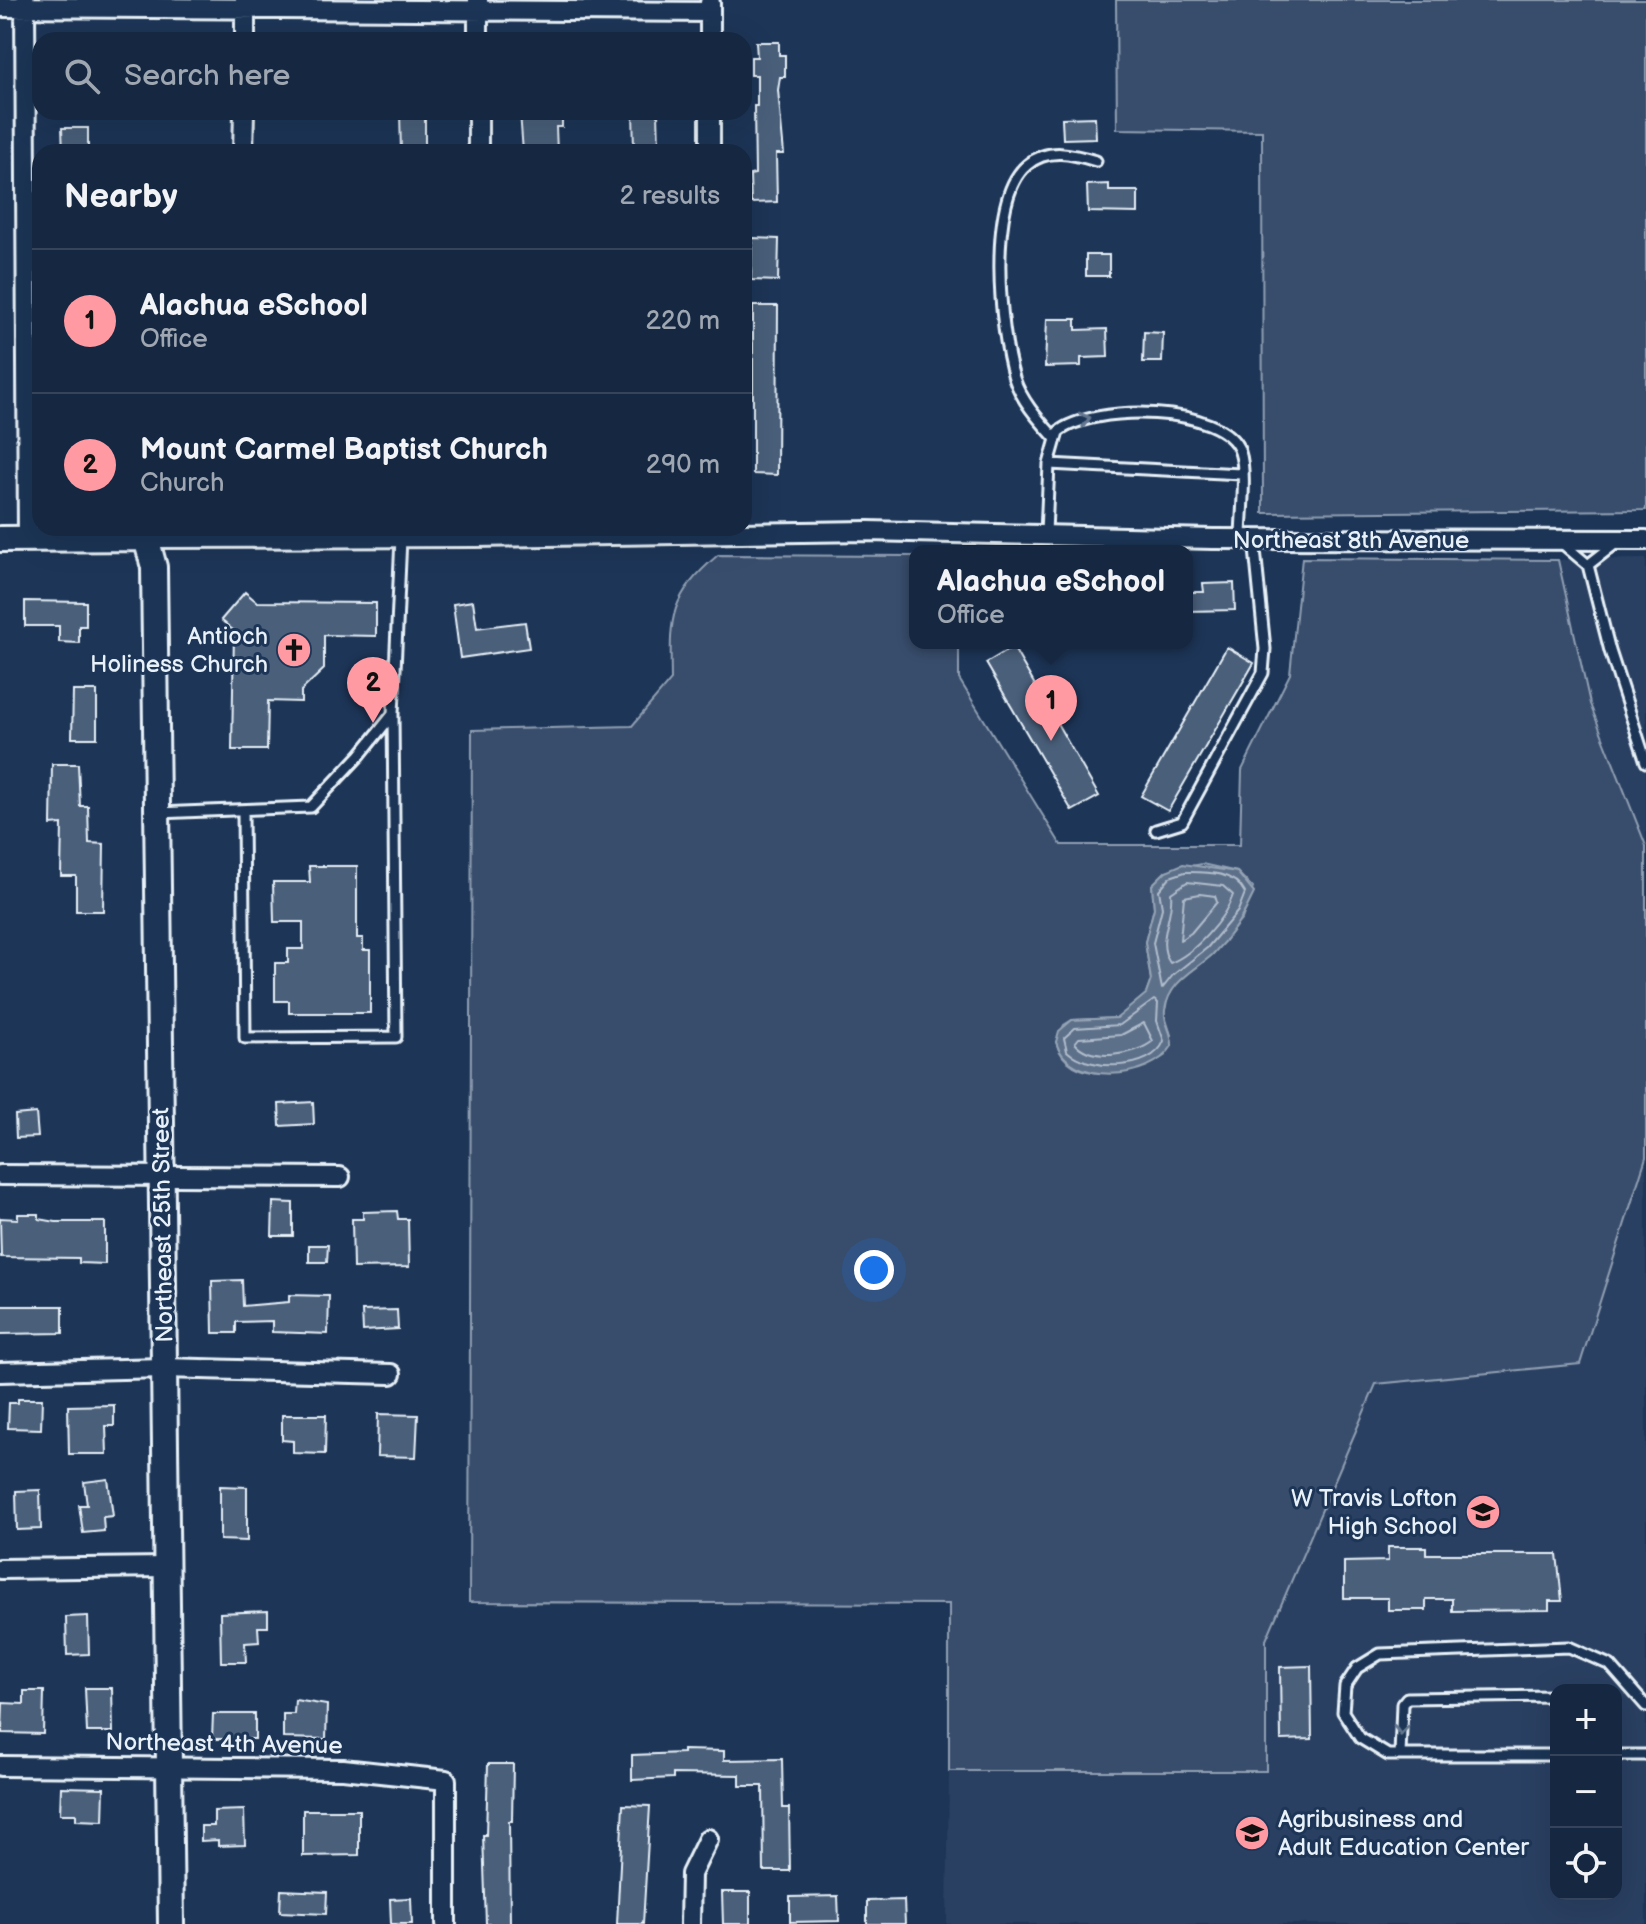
<!DOCTYPE html>
<meta charset="utf-8">
<style>
:root{--surface:#162841;--page:#23344c;--text:#f1f3f6;--muted:#9ea6b1;--line:#35445a;--accent:#ff9aa2}
body{margin:0;font-family:"Balsamiq Sans",sans-serif;background:var(--page);color:var(--text)}
.controls{position:absolute;right:24px;bottom:24px;display:grid;overflow:hidden;border-radius:16px;box-shadow:0 8px 32px #0002}
.controls button{width:72px;height:72px;display:grid;place-items:center;padding:0;border:0;border-bottom:2px solid var(--line);background:var(--surface);color:var(--text);font:40px sans-serif}
.you{position:absolute;left:874px;top:1270px;width:28px;height:28px;margin:-20px;border:6px solid #fff;border-radius:50%;background:#1a73e8;box-shadow:0 0 0 12px #1a73e833}
.badge{display:grid;place-items:center;width:52px;height:52px;border-radius:50%;background:var(--accent);color:#111;font-size:26px;font-weight:700}
.pin{position:absolute;translate:-50% -66px;filter:drop-shadow(0 2px 4px #0008)}
.pin::after{content:'';position:absolute;top:42px;width:28px;height:24px;background:inherit;clip-path:polygon(0 0,100% 0,50% 100%)}
.popup{position:absolute;left:909px;top:545px;width:284px;height:104px;box-sizing:border-box;display:grid;place-content:center;border-radius:16px;background:var(--surface);filter:drop-shadow(0 2px 6px #0005);font-size:26px;white-space:nowrap;color:var(--muted)}
.popup b{font-size:30px;color:var(--text)}
.popup::after{content:'';position:absolute;left:50%;top:100%;margin-left:-16px;border:16px solid transparent;border-top-color:var(--surface)}
.list{margin:0;padding:0;list-style:none}
h2{display:flex;justify-content:space-between;align-items:center;height:104px;margin:0;padding:0 32px;font-size:34px}
h2 small{font-size:26px;font-weight:400;color:var(--muted)}
.list li{display:grid;grid-template-columns:52px 1fr auto;gap:24px;align-items:center;box-sizing:border-box;height:144px;padding:0 32px;border-top:2px solid var(--line)}
.list b{display:block;font-size:30px;white-space:nowrap}
.list p{margin:0;font-size:26px;white-space:nowrap;color:var(--muted)}
.list em{font-size:26px;font-style:normal;color:var(--muted)}
.icon{flex:none;width:44px;height:44px;fill:none;stroke:currentColor;stroke-width:2;stroke-linecap:round;stroke-linejoin:round}
.map{position:relative;flex:none;width:1646px;height:1924px;overflow:hidden}
.search{position:absolute;background:var(--surface);box-shadow:0 8px 32px #0002;left:32px;top:32px;width:720px;height:88px;display:flex;align-items:center;gap:20px;box-sizing:border-box;padding:0 28px;border-radius:24px;color:var(--muted);font-size:30px}
.panel{position:absolute;background:var(--surface);box-shadow:0 8px 32px #0002;left:32px;top:144px;width:720px;height:392px;border-radius:24px}
.map>svg:first-child{display:block}
.built{fill:#2a4162;fill-rule:evenodd}
.green{fill:#374d6c;stroke:#909fb2;stroke-width:2;fill-rule:evenodd}
.water{fill:#5d7089;stroke:#95a4b5;stroke-width:2}
.lines{fill:none;stroke-linecap:round;stroke-linejoin:round}
.shore{stroke:#b0bdcc;stroke-width:2}
.building{fill:#495e7a;stroke:#e8f1f8;stroke-width:2}
.lane-casing{stroke:#e8f1f8;stroke-width:15}
.street-casing{stroke:#e8f1f8;stroke-width:24}
.secondary-casing{stroke:#e8f1f8;stroke-width:30}
.lane{stroke:#1d3557;stroke-width:9}
.street{stroke:#1d3557;stroke-width:18}
.secondary{stroke:#1d3557;stroke-width:24}
.oneway{stroke:#64778f}
.labels{text-anchor:middle;dominant-baseline:central;stroke-width:6;stroke-linejoin:round;paint-order:stroke}
.street-label{font-size:24px;fill:#e8f1f8;stroke:#1d3557}
.poi-label{font-size:24px;fill:#e8f1f8;stroke:#1d3557;text-anchor:end}
</style>
<div class="map">
<svg width="1646" height="1924" viewBox="0 0 1646 1924">
<rect width="100%" height="100%" fill="#1d3557"/>
<filter id="ink" filterUnits="userSpaceOnUse"><feTurbulence type="fractalNoise" baseFrequency=".0125" numOctaves="2"/><feDisplacementMap in="SourceGraphic" scale="16" xChannelSelector="R" yChannelSelector="G"/><feConvolveMatrix kernelMatrix="1 2 1 2 8 2 1 2 1" color-interpolation-filters="sRGB"/></filter>
<g filter="url(#ink)">
<!-- built -->
<path class="built" d="M1646 559V846L1590 704 1558 560Z
M1646 1157V1924H947L949 1771H1266V1640L1376 1384 1580 1364ZM1556 1690H1616V1894H1556Z"/>
<!-- green -->
<path class="green" d="M1116 0H1646V510L1263 513 1262 131 1117 129Z
M718 555 915 556V643H959V679L1061 845H1240L1242 770 1290 674 1302 558 1558 560 1590 704 1646 846V1157L1580 1364 1376 1384 1266 1640V1771H949V1604L469 1602 472 730 632 726 671 680C670 618 668 598 718 555ZM1202 864 1237 872 1253 888 1242 919 1213 954 1178 981 1168 997 1164 1013 1171 1035 1166 1055C1137 1074 1068 1088 1056 1042L1064 1025 1072 1020 1118 1018 1146 994 1151 980 1145 942 1154 908 1152 885 1166 871Z"/>
<!-- water -->
<path class="water" d="M1183 864 1237 872 1254 893C1244 916 1230 937 1212 955 1193 972 1169 982 1165 1010 1163 1023 1173 1033 1172 1046 1151 1081 1068 1086 1056 1042L1059 1031 1072 1020 1117 1018 1146 994 1151 980 1145 942 1154 908 1152 885 1166 871Z"/>
<g class="lines">
<!-- shore -->
<path class="shore" d="M1185 872C1207 872 1234 871 1245 893L1238 911 1207 948 1173 975 1162 989 1153 943 1162 908 1159 890 1170 877Z
M1187 882 1223 886 1233 895C1225 919 1194 954 1170 963 1155 941 1174 917 1171 893Z
M1200 894 1215 896 1217 902 1191 933 1180 940 1184 897Z
M1154 1000 1158 1003 1157 1021 1164 1041C1152 1072 1088 1071 1067 1051L1064 1038 1075 1028 1120 1025Z
M1144 1023 1153 1041C1135 1056 1091 1062 1075 1043L1079 1038 1121 1035Z"/>
</g>
<!-- building -->
<path class="building" d="M756 42H779V55H785V77H780L778 90 784 154H776L777 202 751 203 750 175 755 174 754 106H757V75H751V57H757Z
M400 112H425V152H401Z
M520 112H562V127H556L557 152H523Z
M633 112H658L659 148H634Z
M1095 117 1096 138 1063 139 1062 118Z
M62 128H88V152H63Z
M1109 184V191H1138V213L1088 212 1087 185Z
M752 238 779 239 778 281 751 280Z
M1086 255H1109V276H1086Z
M753 306H778L777 475 753 474Z
M1047 319H1076V330L1107 329 1108 357 1081 358V366L1045 367Z
M1144 332 1163 333 1162 362H1143Z
M1234 583 1235 610 1187 611V592H1204L1203 584Z
M245 592 257 602 376 603V636L324 635V669L301 691V702L268 701 267 750H232L234 631 221 620Z
M25 601 86 602V626H79V643L59 642V626H25Z
M473 601 477 628 525 622 529 648 460 658 453 604Z
M1013 647 1099 796 1072 811 986 663Z
M1227 647 1254 663 1168 811 1141 796Z
M73 691H97V738H72Z
M52 764H78L80 806H88L89 843 104 844 103 911H76V876H61L62 824 51 825Z
M309 866H357V938H363V950H370V1013H289V1001H275V963H288V949H303V922H274L273 882H310Z
M313 1102 314 1124 280 1126 279 1104Z
M36 1113 38 1137 16 1138 15 1115Z
M273 1202 293 1203V1236H272Z
M397 1211 398 1219H408L409 1267 353 1268 352 1219H363V1212Z
M18 1214H39V1219L56 1222H105V1264L79 1263V1258L1 1257 0 1218 18 1219Z
M309 1245H328L327 1262H309Z
M242 1280 243 1306 289 1302V1295L329 1296 328 1334 272 1332V1321L236 1322V1333H213L212 1281Z
M0 1306H63V1333L0 1334Z
M397 1310 398 1329 363 1331 362 1311Z
M18 1399H42L41 1429 8 1428 9 1403H18Z
M114 1405V1426H106L107 1454H69L68 1406Z
M378 1414 418 1415 416 1457 377 1456Z
M282 1415H326L325 1454 293 1453V1441L282 1440Z
M108 1479 113 1516 103 1517 104 1531 83 1533 79 1505H87L84 1482Z
M220 1486 247 1487V1541L220 1540Z
M40 1490 41 1529 17 1530 16 1491Z
M1388 1547H1426V1554H1557L1562 1601H1549V1610L1452 1611V1599H1426V1610H1388V1598H1344V1562L1388 1561Z
M268 1611V1627H258L259 1642 245 1643 246 1662H221L220 1613Z
M88 1616 89 1654 67 1655 66 1617Z
M1311 1666 1312 1739 1281 1740 1280 1667Z
M85 1688H112L113 1732H87Z
M24 1691H44L43 1734 2 1733 3 1703 24 1704Z
M295 1700 327 1705 326 1739 283 1738V1714H294Z
M213 1714H255V1739H212Z
M683 1750 724 1751V1760L782 1759 783 1808H789L790 1871H764L763 1786H740V1775L673 1774V1778L632 1780V1755L683 1753Z
M488 1764H513L512 1821H509L510 1924H486L483 1835H486Z
M61 1787 104 1788 103 1821 76 1820V1814H60Z
M623 1805 650 1806 643 1924H617Z
M244 1810 245 1845 218 1846V1840L201 1841V1826H214V1811Z
M303 1810H359V1855L303 1856Z
M281 1890 327 1892 326 1914 280 1912Z
M722 1892H750V1924H723Z
M838 1896 839 1921 790 1922V1897Z
M411 1898 412 1924H391L390 1899Z
M904 1900 905 1924H867V1901Z"/>
<g class="lines">
<!-- lane casing -->
<g class="lane-casing">
<path id="lane" d="M1055 438C1039 420 1022 402 1014 378 1000 332 986 199 1027 165 1048 147 1073 154 1096 161
M1049 464 1241 474
M1046 533 1049 464 1058 432C1090 405 1224 403 1240 452 1247 473 1241 516 1241 539
M1562 543 1588 565 1615 544
M1588 565 1610 651 1646 762
M243 811 245 1038 396 1037 393 714
M157 813 311 807 360 755 393 714 401 538
M1156 830 1182 822 1263 673 1265 649 1254 539
M1400 1755 1402 1704 1407 1698 1556 1696
M1556 1755H1388L1360 1738 1343 1712 1345 1686 1357 1668 1380 1654 1569 1647 1610 1665 1646 1706
M1616 1755H1646"/>
</g>
<!-- street casing -->
<g class="street-casing">
<path id="street" d="M25 0 28 539
M710 3V40
M0 7 710 12
M245 40V0
M478 40V0
M710 112V152
M243 152 244 112
M478 152V112
M146 528V538L476 537 868 531 1213 539 1646 540
M0 1175 340 1177
M0 1372 164 1368 391 1374
M0 1569 167 1567
M0 1766 343 1769 446 1780V1924
M690 1924 691 1874 708 1839"/>
</g>
<!-- secondary casing -->
<g class="secondary-casing">
<path id="secondary" d="M0 539 146 538 154 567 171 1924"/>
</g>
<!-- lane -->
<use href="#lane" class="lane"/>
<!-- street -->
<use href="#street" class="street"/>
<!-- secondary -->
<use href="#secondary" class="secondary"/>
</g>
<!-- one-way arrows -->
<defs><path id="oneway-chevron" d="M-2-3.5L2.5 0L-2 3.5" fill="none" stroke-width="1.6" stroke-linecap="round" stroke-linejoin="round" transform="scale(2)"/></defs>
<g class="oneway">
<use href="#oneway-chevron" transform="translate(1085 419) rotate(-15)"/>
<use href="#oneway-chevron" transform="translate(1401 1730) rotate(92)"/>
</g>
</g>
<!-- icons -->
<defs>
<g id="church-disc" transform="scale(1.8)"><circle r="9.5" fill="#ff9aa2" stroke="#1d3557"/><path d="M-1.2-6h2.4v3.5h3.3v2.4h-3.3V6h-2.4V-.1h-3.3v-2.4h3.3Z" fill="#111"/></g>
<g id="school-disc" transform="scale(1.8)"><circle r="9.5" fill="#ff9aa2" stroke="#1d3557"/><path d="M0-5L7-2L0 1L-7-2ZM-4 1L0 2.5L4 1V4Q0 6-4 4Z" fill="#111"/></g>
</defs>
<g fill-rule="evenodd">
<use href="#church-disc" x="294" y="650"/>
<use href="#school-disc" x="1483" y="1512"/>
<use href="#school-disc" x="1252" y="1833"/>
</g>
<g class="labels">
<!-- street labels -->
<g class="street-label">
<text x="1351" y="540">Northeast 8th Avenue</text>
<text transform="translate(163 1225) rotate(-91)">Northeast 25th Street</text>
<text transform="translate(224 1744) rotate(1)">Northeast 4th Avenue</text>
</g>
<!-- poi labels -->
<g class="poi-label">
<text x="268" y="636">Antioch<tspan x="268" dy="28">Holiness Church</tspan></text>
<text x="1457" y="1498">W Travis Lofton<tspan x="1457" dy="28">High School</tspan></text>
<text x="1278" y="1819" text-anchor="start">Agribusiness and<tspan x="1278" dy="28">Adult Education Center</tspan></text>
</g>
</g>
</svg>
<div class="controls">
<button>+</button>
<button>−</button>
<button><svg class="icon" aria-label="locate" viewBox="0 0 24 24"><circle cx="12" cy="12" r="6"/><path d="M12 2v4M12 18v4M2 12h4M18 12h4"/></svg></button>
</div>
<div class="you"></div>
<div class="pin badge" style="left:1051px;top:741px">1</div>
<div class="popup"><b>Alachua eSchool</b>Office</div>
<div class="pin badge" style="left:373px;top:723px">2</div>
<div class="search"><svg class="icon" aria-label="search" viewBox="0 0 24 24"><circle cx="10" cy="10" r="6"/><path d="M15 15l6 6"/></svg>Search here</div>
<section class="panel">
<h2>Nearby<small>2 results</small></h2>
<ul class="list">
<li><span class="badge">1</span><div><b>Alachua eSchool</b><p>Office</p></div><em>220 m</em></li>
<li><span class="badge">2</span><div><b>Mount Carmel Baptist Church</b><p>Church</p></div><em>290 m</em></li>
</ul>
</section>
</div>
